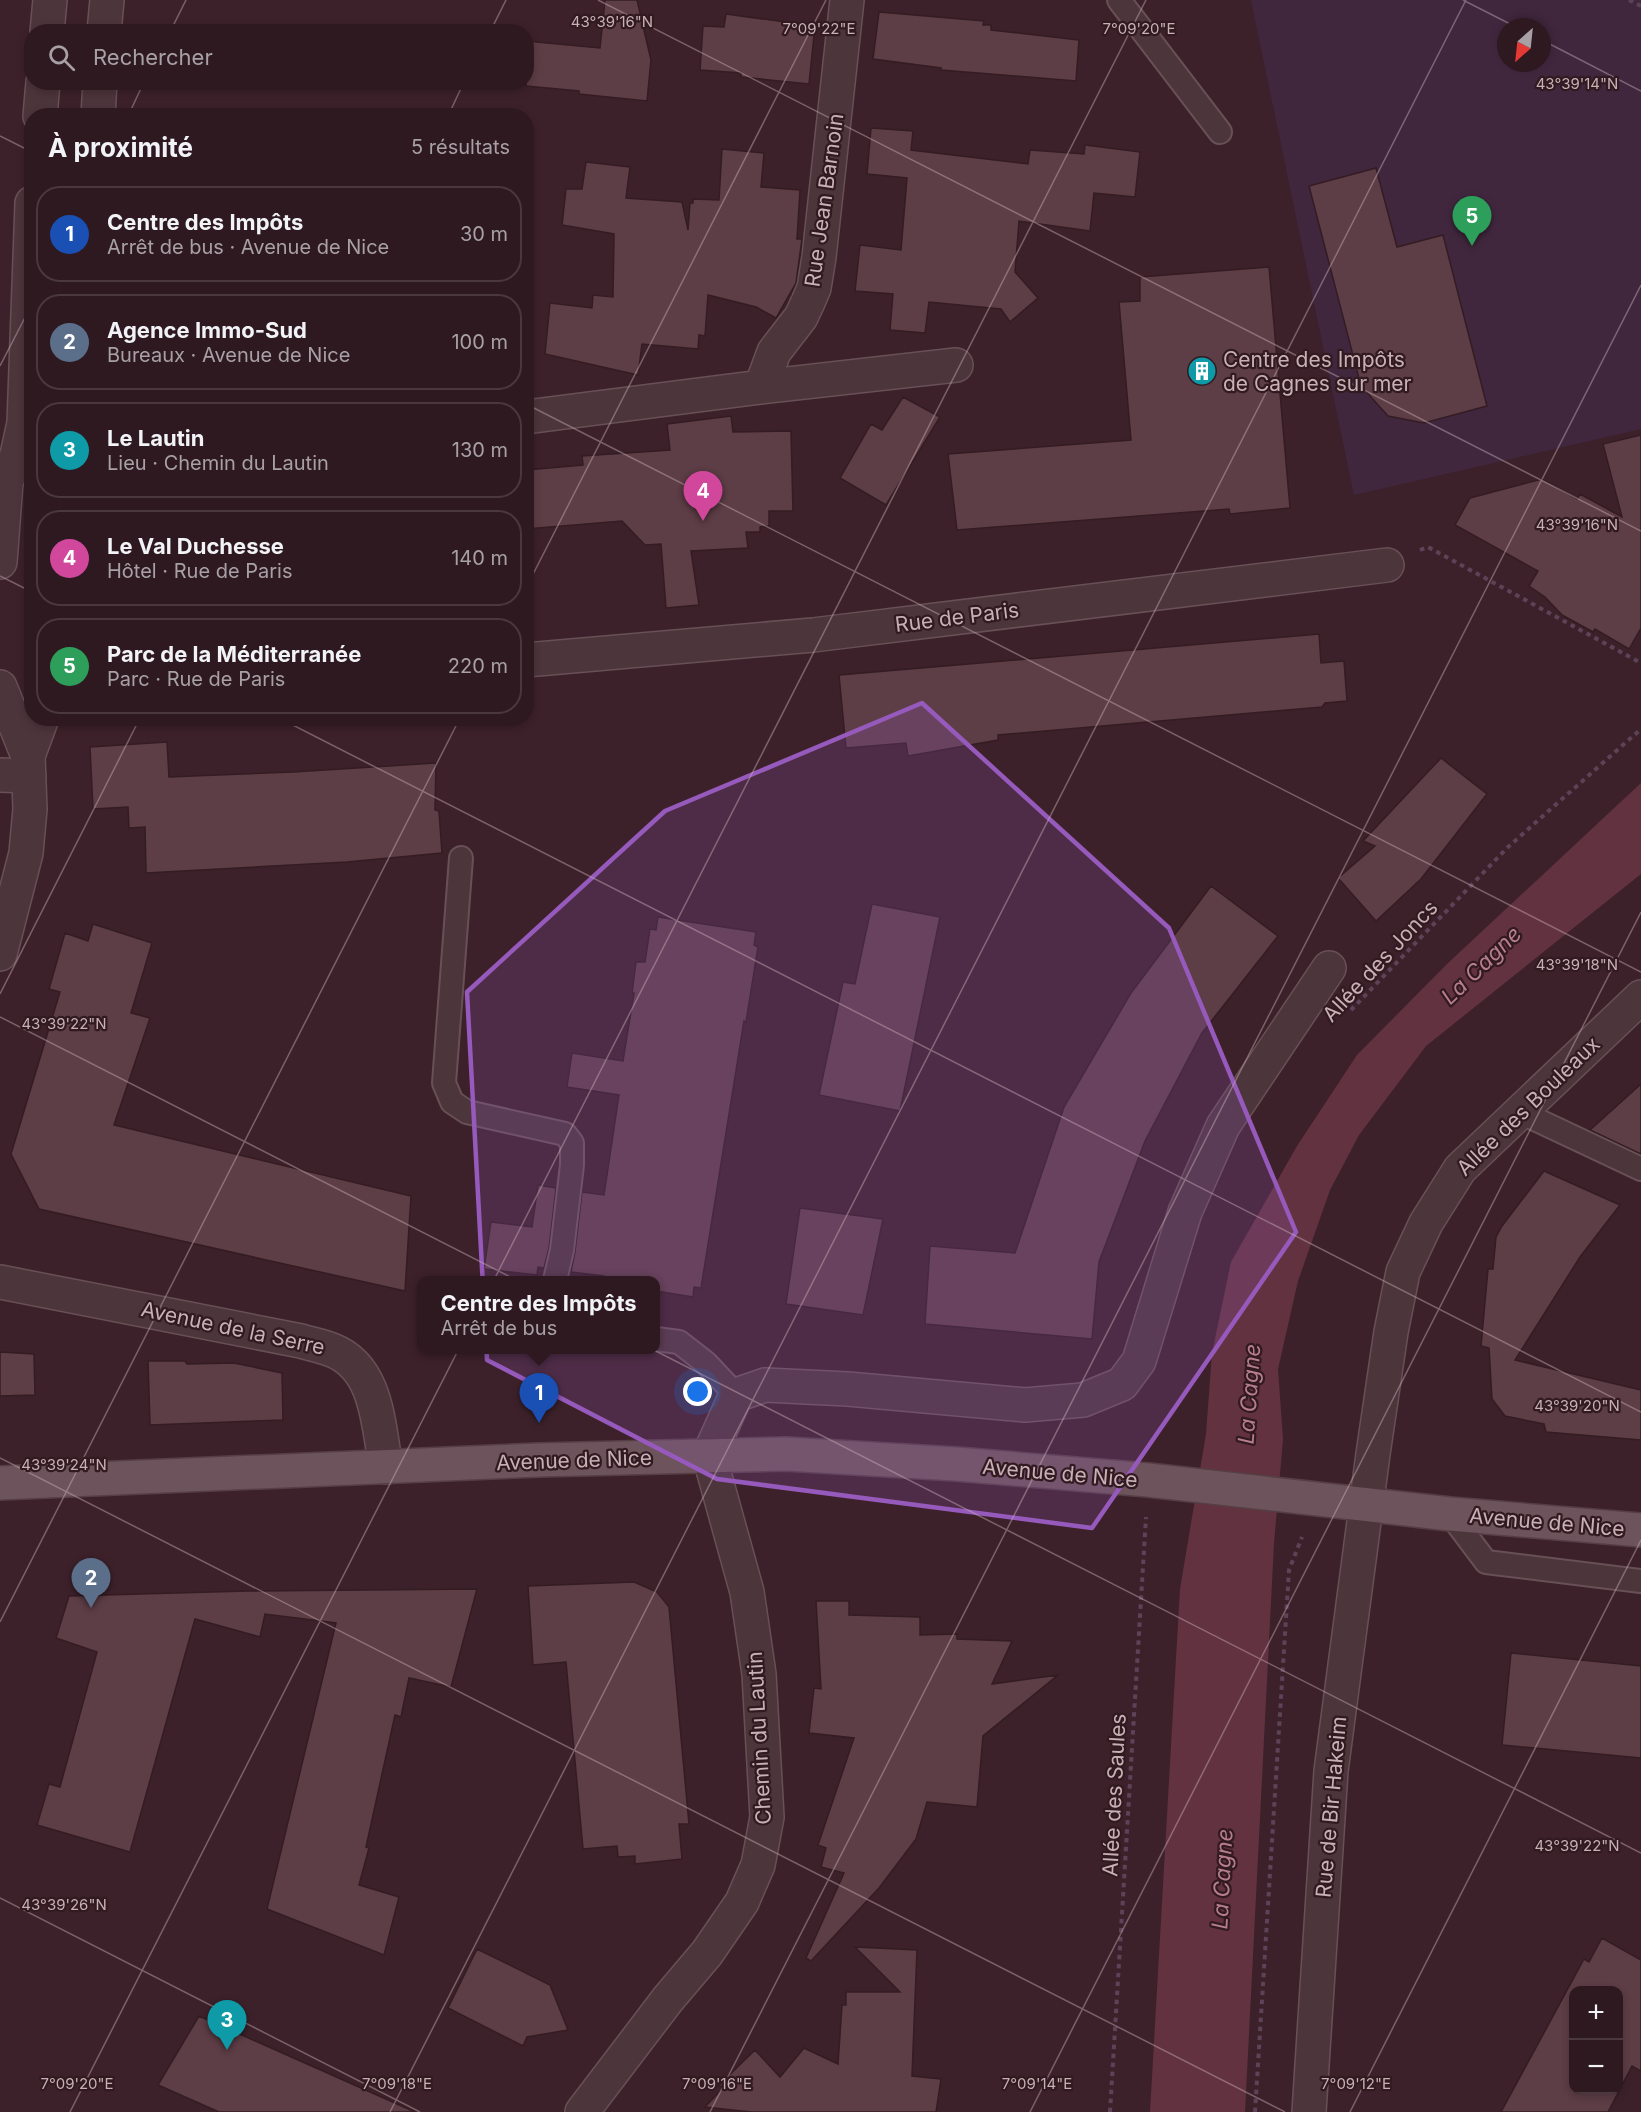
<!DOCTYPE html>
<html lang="fr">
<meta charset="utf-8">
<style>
:root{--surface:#2e1920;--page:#362229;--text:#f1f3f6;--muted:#a7a0a5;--line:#49383e;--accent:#fe80a3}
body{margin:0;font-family:Inter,sans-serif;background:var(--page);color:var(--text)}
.controls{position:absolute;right:18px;bottom:18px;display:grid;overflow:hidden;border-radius:12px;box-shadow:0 3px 9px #0003}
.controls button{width:54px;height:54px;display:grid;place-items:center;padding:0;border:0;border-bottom:2px solid var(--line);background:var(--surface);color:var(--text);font:30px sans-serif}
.compass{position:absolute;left:1497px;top:18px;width:54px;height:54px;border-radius:50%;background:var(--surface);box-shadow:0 3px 9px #0003;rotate:207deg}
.you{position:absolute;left:698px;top:1392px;width:21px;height:21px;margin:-15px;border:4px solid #fff;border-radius:50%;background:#1a73e8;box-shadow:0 0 0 9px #1a73e833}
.badge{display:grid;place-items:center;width:39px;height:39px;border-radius:50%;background:var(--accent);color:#fff;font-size:20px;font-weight:700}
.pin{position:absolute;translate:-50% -50px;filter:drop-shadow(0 2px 3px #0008)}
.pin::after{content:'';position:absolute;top:32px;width:21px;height:18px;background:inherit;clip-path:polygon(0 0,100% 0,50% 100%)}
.popup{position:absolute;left:417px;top:1276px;width:243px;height:78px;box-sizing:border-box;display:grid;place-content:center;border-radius:12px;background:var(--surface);filter:drop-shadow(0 2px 4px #0005);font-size:20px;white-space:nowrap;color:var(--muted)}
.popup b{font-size:22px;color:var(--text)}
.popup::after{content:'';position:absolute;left:50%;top:100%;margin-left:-12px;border:12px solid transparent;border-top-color:var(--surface)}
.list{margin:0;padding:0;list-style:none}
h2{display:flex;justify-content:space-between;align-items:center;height:78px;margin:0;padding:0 24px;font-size:26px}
h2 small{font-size:20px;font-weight:400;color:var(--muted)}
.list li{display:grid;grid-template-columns:39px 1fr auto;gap:18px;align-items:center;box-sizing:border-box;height:96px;margin:0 12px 12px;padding:0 12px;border:2px solid var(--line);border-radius:24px}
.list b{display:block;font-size:22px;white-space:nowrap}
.list p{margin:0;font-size:20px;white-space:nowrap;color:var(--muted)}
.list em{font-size:20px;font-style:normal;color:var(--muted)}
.icon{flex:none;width:33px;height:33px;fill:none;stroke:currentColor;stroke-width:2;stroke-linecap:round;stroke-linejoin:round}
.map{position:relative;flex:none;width:1641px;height:2112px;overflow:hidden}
.search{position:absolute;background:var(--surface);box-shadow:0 3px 9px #0003;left:24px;top:24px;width:510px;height:66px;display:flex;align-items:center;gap:15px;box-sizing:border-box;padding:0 21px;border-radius:24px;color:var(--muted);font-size:22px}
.panel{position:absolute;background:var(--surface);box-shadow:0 3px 9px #0003;left:24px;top:108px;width:510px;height:618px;border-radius:24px}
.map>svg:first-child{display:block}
.green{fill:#41273e;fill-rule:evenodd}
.water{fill:#633241}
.building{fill:#5d3d46;stroke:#341c23;stroke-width:1.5;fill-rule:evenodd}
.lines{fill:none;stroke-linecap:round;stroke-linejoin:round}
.service-casing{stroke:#685057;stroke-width:26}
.minor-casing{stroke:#685057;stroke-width:36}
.primary-casing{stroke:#563e45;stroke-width:36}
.path{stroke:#5d4357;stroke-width:4;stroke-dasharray:4.5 4.5;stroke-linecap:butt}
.service{stroke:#4d353c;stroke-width:22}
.minor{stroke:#4d353c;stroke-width:33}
.primary{stroke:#6d535b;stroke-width:33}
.marked{fill:#965abc;fill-opacity:0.2;stroke:#965abc;stroke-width:4.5;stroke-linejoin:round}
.ticks{fill:none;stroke:#c9b0b7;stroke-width:1.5;stroke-opacity:0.45}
.labels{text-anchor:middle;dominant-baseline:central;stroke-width:4.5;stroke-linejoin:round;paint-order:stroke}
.street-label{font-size:21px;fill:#c9b0b7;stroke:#321a21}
.poi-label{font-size:21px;fill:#c9b0b7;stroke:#321a21;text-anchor:start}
.water-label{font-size:22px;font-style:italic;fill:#b77e90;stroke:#321a21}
.ticks-label{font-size:15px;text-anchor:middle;fill:#c9b0b7;stroke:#321a21;stroke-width:4.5;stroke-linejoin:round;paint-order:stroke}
</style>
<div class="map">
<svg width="1641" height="2112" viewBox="0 0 1641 2112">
<rect width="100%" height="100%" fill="#3d212a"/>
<!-- green -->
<path class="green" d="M1251 0H1641V429L1354 495ZM1506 27H1542V63H1506Z"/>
<!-- water -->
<path class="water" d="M1641 783V874L1426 1046 1359 1135 1330 1190 1298 1281 1278 1369 1283 1439 1274 1543 1245 2112H1150L1180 1589 1206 1434 1212 1353 1231 1262 1297 1146 1357 1055 1447 964Z"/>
<!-- building -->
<path class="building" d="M605 0H637L651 60 647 101 579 94V91L526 86V41L600 48Z
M879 12 984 21 983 25H991V30L1079 40 1076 81 941 70V68L873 59Z
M726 14 815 26 809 84 741 77V73L700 70 703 26 724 27Z
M871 128 913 131 911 150 1028 164 1030 150 1084 154 1085 145 1140 152 1135 197 1094 193 1090 231 1019 221 1015 272 1038 298 1010 322 1001 309 929 302 925 333 890 330 893 294 855 291 860 245 901 250 907 178 867 174Z
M722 149 764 153 761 187 800 190 797 239H802L796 283 776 318 756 307 708 295 705 336 699 335 698 349 642 344 638 375 545 354 550 303 592 308 593 295 613 297 614 234 562 225 566 189H582L586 162 630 167 626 198 682 202 688 230 690 203H693V199L719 200Z
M1376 168 1397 247 1443 235 1487 406 1424 423 1388 416 1361 386 1309 186Z
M1269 267 1290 508 1230 514 1229 509 957 530 948 454 1131 440 1119 302 1140 301V277Z
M903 397 940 417 886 505 840 478 871 424 882 430Z
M731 416 733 432 791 431 793 511H769V526L760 527V532H746L748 548 691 551 699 605 666 608 661 544 645 545 622 521 526 529V470L583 465 582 456 670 450 667 424Z
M1641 435V628L1629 649 1595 629 1593 632 1562 615 1545 597 1529 586 1538 571 1455 525 1470 498 1542 479 1577 499 1580 494 1622 517 1603 444Z
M1319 634 1321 663 1344 661 1347 701 1325 703 1322 707 998 735V740L908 756 906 743 846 748 839 675Z
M167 742 169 777 293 772 436 763 435 810 439 811 442 853 347 862 146 873 145 827 129 828 128 807 93 809 90 747Z
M1441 758 1487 794 1421 879 1376 921 1338 878 1375 846 1363 841Z
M1211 886 1278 936 1202 1033 1145 1141 1099 1262 1092 1339 925 1324 930 1246 1015 1253 1064 1107 1131 993Z
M872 904 940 917 900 1111 819 1095 843 982 855 984Z
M658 917 756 932 754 945 758 947 746 1022 744 1021 701 1288 694 1287 693 1297 656 1291V1281H603L604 1276 571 1272 575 1252 582 1192 604 1195 619 1095 567 1087 572 1053 623 1061 634 993H632L636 962H645L650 929 656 930Z
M93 924 152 943 131 1013 150 1018 114 1125 411 1196 405 1291 39 1209 11 1154 60 992 49 989 65 933 88 941Z
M1641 1084V1154L1590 1130Z
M1544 1171 1620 1205 1580 1257 1515 1360 1641 1390V1440L1546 1432 1544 1424 1505 1416 1492 1399 1489 1348 1481 1346 1488 1269H1493L1496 1237 1502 1226Z
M538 1185 556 1188 549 1248 544 1268 538 1267 537 1275 484 1269 491 1222 532 1227Z
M800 1208 883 1219 863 1315 786 1304Z
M0 1352 34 1354 35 1395 0 1396Z
M148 1361H185L187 1364 234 1363 282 1373 283 1420 150 1425Z
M634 1582 657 1592 669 1607 689 1824H679L682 1859 635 1864V1856L618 1857 617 1846 583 1849 566 1662 533 1665 528 1586Z
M477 1589 451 1687 409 1678 401 1717 395 1715 366 1847 369 1848 359 1885 399 1897 384 1955 267 1909 336 1623 265 1614 260 1637 195 1619 130 1852 37 1825 49 1784 60 1787 97 1652 56 1638 69 1596 247 1591Z
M816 1601H849V1615L920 1617V1635L957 1634V1639L1012 1641 992 1684 1058 1675 983 1736 977 1807 927 1802 916 1839 879 1888 811 1961 806 1958 844 1873 821 1867 826 1848 818 1845 854 1738 809 1733 814 1688 821 1689Z
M1511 1653 1641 1666V1758L1502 1745Z
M1602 1938 1641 1960V2071L1632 2066 1608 2112H1501L1584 1959 1589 1962ZM1574 1990H1618V2090H1574Z
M855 1947 917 1950 912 2076 941 2079 936 2112H751L705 2107 724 2087 718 2086 755 2050 780 2077 804 2048 838 2064 842 2005H846V1992H900Z
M477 1949 550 1985 568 2030 527 2037 523 2046 448 2008Z
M199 2016 415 2112H219L158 2085Z"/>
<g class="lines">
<!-- service casing -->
<g class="service-casing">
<path id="service" d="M1119 0 1220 132
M461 858 444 1083 452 1102 467 1112 565 1134 572 1143V1165L562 1250 555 1280
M1520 1112 1641 1169
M656 1339 679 1342 706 1363 736 1395
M1450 1514 1486 1562 1641 1581"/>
</g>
<!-- minor casing -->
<g class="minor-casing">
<path id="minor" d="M47 32 50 0
M104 32 107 0
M40 116 43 82
M98 116 100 82
M761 387 774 352 801 317 808 302 814 288 819 257 847 0
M526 417 761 387 956 365
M0 562 6 482 17 455 24 423 32 203
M526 660 813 635 1387 565
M0 687 28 756 30 809 26 853 0 954
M28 756 42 718
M0 775 29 776
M0 1282 301 1341C311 1344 322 1346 332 1350 378 1368 378 1425 386 1467
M582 2112 668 1999 707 1953 742 1902 758 1865 767 1817 759 1674 747 1592 709 1455 736 1395 765 1385 848 1389 1025 1405 1083 1400 1122 1384 1139 1361 1185 1212 1223 1126 1329 968
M1309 2112 1331 1771 1373 1454 1391 1332 1403 1272 1426 1223 1460 1169 1641 997"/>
</g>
<!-- primary casing -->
<g class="primary-casing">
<path id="primary" d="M0 1483 539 1460 786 1454 956 1464 1148 1480 1450 1514 1641 1530"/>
</g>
<!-- path -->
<path class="path" d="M1629 0 1641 6
M1420 550 1428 547 1641 663
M1351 1010 1508 847 1641 729
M1110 2112 1146 1517
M1255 2112 1289 1570 1302 1537"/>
<!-- service -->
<use href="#service" class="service"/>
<!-- minor -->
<use href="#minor" class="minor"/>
<!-- primary -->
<use href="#primary" class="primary"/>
</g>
<!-- marked area -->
<path class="marked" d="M922 703 1169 928 1296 1232 1092 1528 717 1479 487 1360 467 992 665 811Z"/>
<!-- ticks -->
<path class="ticks" d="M598 0 1641 531M1463 0 1516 27M170 32 186 0M490 32 506 0M1542 40 1641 91M128 116 144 82M448 116 464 82M0 136 32 152M0 366 32 304M526 404 1641 972M0 576 32 592M526 588 826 0M279 718 1641 1412M0 994 140 718M0 1017 1641 1853M0 1458 1285 2112M0 1622 460 718M0 1898 420 2112M70 2112 1146 0M390 2112 1466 0M710 2112 1641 285M1030 2112 1641 912M1350 2112 1641 1540"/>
<!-- icons -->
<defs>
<g id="building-disc" transform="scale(1.5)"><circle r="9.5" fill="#0f9aa8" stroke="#321a21"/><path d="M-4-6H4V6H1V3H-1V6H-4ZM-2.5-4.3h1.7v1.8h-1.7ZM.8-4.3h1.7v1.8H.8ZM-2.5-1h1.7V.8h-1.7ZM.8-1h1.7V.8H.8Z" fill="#fff"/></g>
</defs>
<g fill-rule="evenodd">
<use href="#building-disc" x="1202" y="371"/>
</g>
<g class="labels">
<!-- street labels -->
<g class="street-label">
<text transform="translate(824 200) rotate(-82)">Rue Jean Barnoin</text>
<text transform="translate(957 617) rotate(-7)">Rue de Paris</text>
<text transform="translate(1380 961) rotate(-47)">Allée des Joncs</text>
<text transform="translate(1528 1106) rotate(-44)">Allée des Bouleaux</text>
<text transform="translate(233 1328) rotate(12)">Avenue de la Serre</text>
<text transform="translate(574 1460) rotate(-2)">Avenue de Nice</text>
<text transform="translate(1060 1473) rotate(5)">Avenue de Nice</text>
<text transform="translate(1547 1522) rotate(5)">Avenue de Nice</text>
<text transform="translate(759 1738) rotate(-93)">Chemin du Lautin</text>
<text transform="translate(1114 1795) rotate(-87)">Allée des Saules</text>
<text transform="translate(1331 1807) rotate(-85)">Rue de Bir Hakeim</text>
</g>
<!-- poi labels -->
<g class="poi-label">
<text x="1223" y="359">Centre des Impôts<tspan x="1223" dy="24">de Cagnes sur mer</tspan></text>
</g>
<!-- water labels -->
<g class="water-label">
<text transform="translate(1481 965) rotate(-44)">La Cagne</text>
<text transform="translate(1249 1394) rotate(-86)">La Cagne</text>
<text transform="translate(1222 1879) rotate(-87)">La Cagne</text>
</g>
</g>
<g class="ticks-label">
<text x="612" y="27">43°39'16"N</text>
<text x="819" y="34">7°09'22"E</text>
<text x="1139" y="34">7°09'20"E</text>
<text x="1577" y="89">43°39'14"N</text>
<text x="1577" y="530">43°39'16"N</text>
<text x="1577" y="970">43°39'18"N</text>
<text x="64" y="1029">43°39'22"N</text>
<text x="1577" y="1411">43°39'20"N</text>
<text x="64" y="1470">43°39'24"N</text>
<text x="1577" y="1851">43°39'22"N</text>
<text x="64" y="1910">43°39'26"N</text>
<text x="77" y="2089">7°09'20"E</text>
<text x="397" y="2089">7°09'18"E</text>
<text x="717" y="2089">7°09'16"E</text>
<text x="1037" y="2089">7°09'14"E</text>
<text x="1356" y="2089">7°09'12"E</text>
</g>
</svg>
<div class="controls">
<button>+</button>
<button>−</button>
</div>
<svg class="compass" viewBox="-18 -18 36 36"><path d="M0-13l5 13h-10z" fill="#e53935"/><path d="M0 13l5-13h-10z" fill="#a7a0a5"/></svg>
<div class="you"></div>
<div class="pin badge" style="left:539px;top:1423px;background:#1a4fb4">1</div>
<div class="popup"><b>Centre des Impôts</b>Arrêt de bus</div>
<div class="pin badge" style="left:91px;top:1608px;background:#5c6f8a">2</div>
<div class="pin badge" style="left:227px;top:2050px;background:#0f9aa8">3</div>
<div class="pin badge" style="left:703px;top:521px;background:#d1479c">4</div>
<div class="pin badge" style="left:1472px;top:246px;background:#2e9e5b">5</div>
<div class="search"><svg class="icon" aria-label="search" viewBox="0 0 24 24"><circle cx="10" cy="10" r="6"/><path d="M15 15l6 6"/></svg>Rechercher</div>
<section class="panel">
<h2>À proximité<small>5 résultats</small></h2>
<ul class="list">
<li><span class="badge" style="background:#1a4fb4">1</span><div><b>Centre des Impôts</b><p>Arrêt de bus · Avenue de Nice</p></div><em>30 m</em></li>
<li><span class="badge" style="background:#5c6f8a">2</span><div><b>Agence Immo-Sud</b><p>Bureaux · Avenue de Nice</p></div><em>100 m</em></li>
<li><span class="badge" style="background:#0f9aa8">3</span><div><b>Le Lautin</b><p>Lieu · Chemin du Lautin</p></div><em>130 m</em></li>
<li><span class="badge" style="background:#d1479c">4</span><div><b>Le Val Duchesse</b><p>Hôtel · Rue de Paris</p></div><em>140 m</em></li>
<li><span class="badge" style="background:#2e9e5b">5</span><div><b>Parc de la Méditerranée</b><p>Parc · Rue de Paris</p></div><em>220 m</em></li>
</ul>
</section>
</div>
